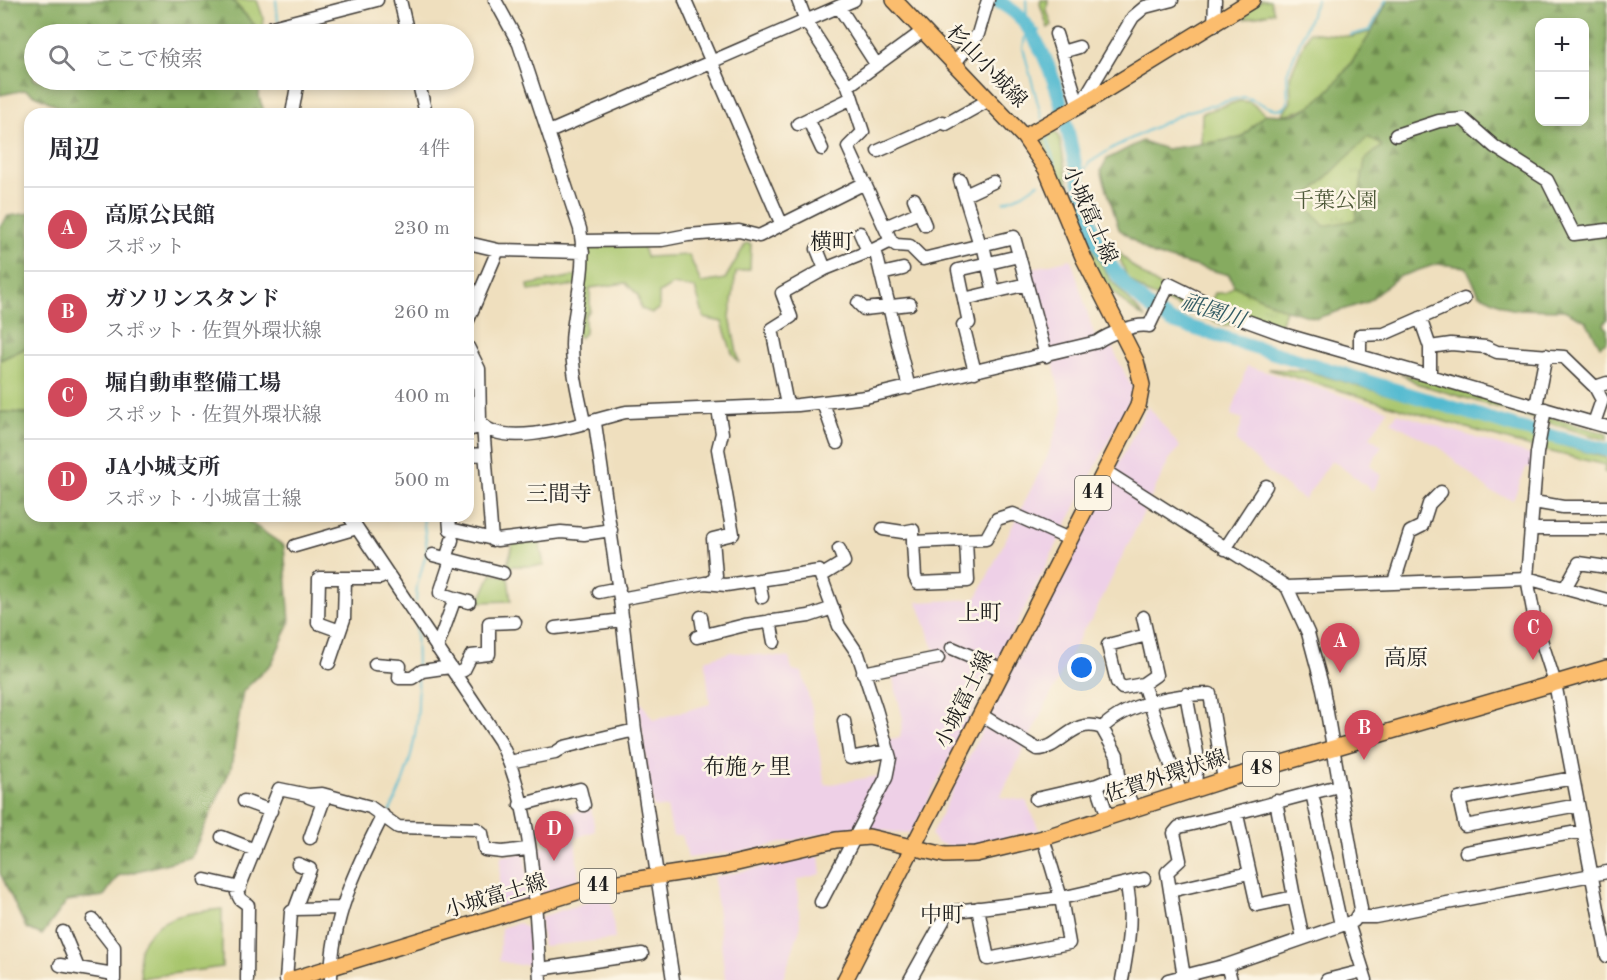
<!DOCTYPE html>
<html lang="ja">
<meta charset="utf-8">
<style>
:root{--surface:#fff;--page:#f7f7f7;--text:#2b2b33;--muted:#7c7c81;--line:#e1e1e2;--accent:#d1495b}
body{margin:0;font-family:"Old Standard TT","Noto Serif JP",serif;background:var(--page);color:var(--text)}
.controls{position:absolute;right:18px;top:18px;display:grid;overflow:hidden;border-radius:12px;box-shadow:0 3px 9px #0003}
.controls button{width:54px;height:54px;display:grid;place-items:center;padding:0;border:0;border-bottom:2px solid var(--line);background:var(--surface);color:var(--text);font:30px sans-serif}
.you{position:absolute;left:1082px;top:668px;width:21px;height:21px;margin:-15px;border:4px solid #fff;border-radius:50%;background:#1a73e8;box-shadow:0 0 0 9px #1a73e833}
.badge{display:grid;place-items:center;width:39px;height:39px;border-radius:50%;background:var(--accent);color:#fff;font-size:20px;font-weight:700}
.pin{position:absolute;translate:-50% -50px;filter:drop-shadow(0 2px 3px #0008)}
.pin::after{content:'';position:absolute;top:32px;width:21px;height:18px;background:inherit;clip-path:polygon(0 0,100% 0,50% 100%)}
.list{margin:0;padding:0;list-style:none}
h2{display:flex;justify-content:space-between;align-items:center;height:78px;margin:0;padding:0 24px;font-size:26px}
h2 small{font-size:20px;font-weight:400;color:var(--muted)}
.list li{display:grid;grid-template-columns:39px 1fr auto;gap:18px;align-items:center;box-sizing:border-box;height:84px;padding:0 24px;border-top:2px solid var(--line)}
.list b{display:block;font-size:22px;white-space:nowrap}
.list p{margin:0;font-size:20px;white-space:nowrap;color:var(--muted)}
.list em{font-size:20px;font-style:normal;color:var(--muted)}
.icon{flex:none;width:33px;height:33px;fill:none;stroke:currentColor;stroke-width:2;stroke-linecap:round;stroke-linejoin:round}
.map{position:relative;flex:none;width:1607px;height:980px;overflow:hidden}
.search{position:absolute;background:var(--surface);box-shadow:0 3px 9px #0003;left:24px;top:24px;width:450px;height:66px;display:flex;align-items:center;gap:15px;box-sizing:border-box;padding:0 21px;border-radius:33px;color:var(--muted);font-size:22px}
.panel{position:absolute;background:var(--surface);box-shadow:0 3px 9px #0003;left:24px;top:108px;width:450px;height:414px;border-radius:18px}
.map>svg:first-child{display:block}
.built{fill:#eed0e7}
.grass{fill:#a8c66d;stroke:#627144;stroke-width:1.5}
.forest{fill:url(#forest-firs);stroke:#51643e;stroke-width:1.5;fill-rule:evenodd}
.park{fill:url(#park-tufts);stroke:#627144;stroke-width:1.5}
.lines{fill:none;stroke-linecap:round;stroke-linejoin:round}
.stream{stroke:#52bad0;stroke-width:2}
.river{stroke:#52bad0;stroke-width:14}
.minor-casing{stroke:#3c3934;stroke-width:15}
.major-casing{stroke:#3c3934;stroke-width:18}
.minor{stroke:#fff;stroke-width:12}
.major{stroke:#fbbd6e;stroke-width:15}
.labels{text-anchor:middle;dominant-baseline:central;stroke-width:5;stroke-linejoin:round;paint-order:stroke}
.shield{fill:#fcf5e5;stroke:#5f5d58;stroke-width:1.5}
.shield-label{font-size:20px;font-weight:bold;fill:#1c1c1c}
.street-label{font-size:21px;fill:#1c1c1c;stroke:#fcf5e5}
.park-label{font-size:21px;fill:#4d5838;stroke:#fcf5e5}
.neighbourhood-label{font-size:22px;fill:#1c1c1c;stroke:#fcf5e5}
.water-label{font-size:22px;font-style:italic;fill:#325b64;stroke:#fcf5e5}
</style>
<div class="map">
<svg width="1607" height="980" viewBox="0 0 1607 980">
<defs>
<pattern id="forest-firs" width="22" height="20" patternUnits="userSpaceOnUse" patternTransform="scale(1.5)"><rect width="22" height="20" fill="#86ab60"/><path d="M5 1l3.5 6h-7zM16 11l3.5 6h-7z" fill="#6d8a4e"/></pattern>
<pattern id="park-tufts" width="24" height="20" patternUnits="userSpaceOnUse" patternTransform="scale(1.5)"><rect width="24" height="20" fill="#a8c66d"/><path d="M3 7l-1-3M5 7V3M7 7l1-3M15 17l-1-3M17 17v-4M19 17l1-3" fill="none" stroke="#90aa5e"/></pattern>
</defs>
<rect width="100%" height="100%" fill="#fcf5e5"/>
<filter id="ink" filterUnits="userSpaceOnUse"><feTurbulence type="fractalNoise" baseFrequency=".0167" numOctaves="2"/><feDisplacementMap in="SourceGraphic" scale="12" xChannelSelector="R" yChannelSelector="G"/><feConvolveMatrix kernelMatrix="1 2 1 2 8 2 1 2 1" color-interpolation-filters="sRGB"/></filter>
<filter id="wash" filterUnits="userSpaceOnUse"><feTurbulence type="fractalNoise" baseFrequency=".008" numOctaves="4" result="noise"/><feDisplacementMap in="SourceGraphic" scale="24" xChannelSelector="R" yChannelSelector="G"/><feGaussianBlur stdDeviation="1.35" result="paint"/><feColorMatrix in="noise" values="0 0 0 0 0 0 0 0 0 0 0 0 0 0 0 0 0 1.4 0 .05"/><feComposite in="paint" operator="in"/></filter>
<g filter="url(#wash)">
<rect width="100%" height="100%" fill="#efdfbe"/>
<!-- built -->
<path class="built" d="M1071 259 1097 344 1109 341 1132 388 1129 401 912 832 901 833 856 826 755 849 688 858 682 835 673 836 667 808 653 807 637 696 653 720 710 704 705 660 731 652 789 658 792 670 802 672 812 709 825 785 890 774 888 739 900 738 903 719 890 666 936 654 917 602 976 599 1047 457 1063 411 1052 356 1025 270Z
M1247 366 1388 410 1370 437 1382 446 1370 465 1381 476 1373 491 1332 460 1304 500 1275 478 1236 441 1243 419 1231 415Z
M1148 406 1180 447 1171 456 1091 621 1084 628 1000 797 1026 801 1039 830 978 844 949 846 936 842 931 835 987 720Z
M1397 413 1534 456 1533 469 1526 468 1513 500 1491 492 1439 447 1391 422Z
M591 808 595 831 575 838 579 884 539 895 531 849 567 842 563 815Z
M524 853 531 899 498 908 501 856Z
M819 856 821 874 797 880 800 928 783 979 725 980 714 877Z
M610 895 615 939 543 946 540 917Z
M519 923 532 932 535 964 519 965 499 961 501 928Z"/>
<!-- grass -->
<path class="grass" d="M232 0H257L263 17V34Z
M1041 0H1048L1047 11 1052 25 1048 28 1040 4Z
M1262 0H1270L1274 12 1245 19 1244 11Z
M1373 31C1350 62 1325 113 1282 114L1291 102 1290 76 1309 32 1352 37Z
M1239 101 1250 102 1265 114 1241 138 1201 144 1202 113Z
M1046 123 1059 136 1072 202 1068 205 1058 172 1046 153 1042 137 1047 132Z
M1076 220 1110 279 1146 319C1111 296 1083 263 1076 220Z
M642 243 646 257 689 255 701 283 725 279 746 243 751 244 750 269 736 272 730 317 739 363 732 353 722 322 704 318 695 288 672 285 659 293V309L652 313 641 309 638 295 626 283 590 288V310L585 316V333L580 338 575 333 576 285 529 291 528 285 584 274 588 247Z
M1116 248C1149 291 1197 304 1245 324L1224 325 1146 293 1127 277Z
M30 346V413L0 412V360Z
M1268 369 1307 371 1607 458V473L1604 472 1605 465 1531 447Z
M1400 373 1607 434V440L1418 384Z
M539 539 544 566H507L513 542Z
M492 573 508 577 511 601 479 602Z
M222 909V967L141 978C140 969 138 958 140 950 152 915 191 912 222 909Z"/>
<!-- forest -->
<path class="forest" d="M0 0H232L262 34H34V80H260L259 97 265 114H73L25 90 0 95Z
M1388 0H1607V319L1604 324 1607 330V341L1600 346 1586 321 1564 310 1511 309 1479 294 1466 267 1437 264 1398 277 1367 302 1317 318 1286 310 1234 286 1229 275 1151 254 1119 229 1101 170 1107 159 1142 141 1166 149 1241 138 1265 114C1275 114 1290 117 1298 113 1337 95 1370 37 1388 0ZM1540 22H1584V122H1540Z
M30 213V346L0 360V226L8 216Z
M0 412 30 413V516H241L284 546 290 622 272 663 243 691 231 768 191 857 118 876 104 896 67 901 42 935 26 928 0 873Z"/>
<!-- park -->
<path class="park" d="M1368 137 1382 146 1365 160 1355 220 1324 226 1305 204 1313 191Z
M1234 286 1286 310 1278 329 1210 304 1215 293H1225Z"/>
<g class="lines">
<!-- stream -->
<path class="stream" d="M276 0 278 21
M1026 0 1027 24
M1040 31 1027 25 1023 48 1042 119
M1351 35 1370 30 1386 0
M1046 133 1055 166
M1078 180 1089 163 1114 147 1186 112 1243 97C1259 99 1267 112 1284 108L1288 102 1287 73 1317 0
M1004 202 1023 194 1039 183
M416 602 417 586 427 550 423 516
M416 625 417 668
M388 815C411 771 420 729 418 679"/>
<!-- river -->
<path class="river" d="M996 0C1007 7 1020 14 1027 26 1064 80 1068 146 1086 207 1090 218 1092 231 1097 242 1115 277 1137 301 1170 321L1516 427 1607 450"/>
</g>
</g>
<g filter="url(#ink)">
<g class="lines">
<!-- minor casing -->
<g class="minor-casing">
<path id="minor" d="M400 0 408 34
M495 0 519 44 580 229C587 265 577 296 573 330 569 360 578 393 584 422
M685 0 781 223
M798 0 806 21 848 86 863 132 848 147 891 241 896 245 910 246 923 259 1014 237 1046 356
M839 7 876 64
M1214 26 1215 0
M272 27 377 0
M1056 34 1079 107
M1062 52 1079 47
M954 64 978 34 988 0
M418 80 426 114
M848 86 923 31
M1086 102 1087 94 1133 17 1145 7 1172 0
M292 114 298 80
M808 119 822 149
M798 124 852 98
M549 132 854 0
M1396 135 1439 121 1463 119 1495 147 1547 180 1574 234 1607 230
M878 151 943 122 946 124 989 100
M960 180 980 245
M965 195 993 182
M914 199 925 225
M885 227 919 212
M860 233 868 251
M582 241 662 240 688 235 739 231 759 236 865 183
M891 241 875 249 909 388
M468 243 498 250 583 252
M983 245 994 292
M817 249 825 269
M881 274 903 269
M964 299 1027 284
M858 303 864 309 910 304
M1420 318 1430 347V376
M468 320 498 250
M468 347 479 369 480 422C504 453 595 419 626 412L798 405 866 397 1097 342C1108 334 1136 323 1149 326L1169 284 1236 317 1283 334 1607 427
M1430 347 1451 344 1486 347 1497 352 1564 357 1595 387 1602 400 1594 423
M1360 356V335L1384 334 1464 299
M975 372 963 325 969 323 958 270 1019 256
M1595 387 1607 383
M823 403 837 443
M787 405 772 329 791 317 782 293 825 269 875 249
M1536 406 1546 355
M1545 409 1537 453 1527 578 1535 621 1555 683 1607 956
M595 423 620 599 635 730 673 980
M468 430 483 426 492 540
M468 455 485 454
M1105 471 1287 587 1527 578 1607 600
M1534 502 1563 507H1607
M349 516 500 741C534 810 535 904 540 980
M449 516 450 529 497 540 561 532 584 534 611 530
M883 529 903 532 913 530V542L986 539 997 519 1013 514 1069 539
M1531 529H1607
M913 542 915 577 918 583 968 581 966 540
M295 546 357 528
M1225 549 1266 486
M433 555 503 573
M446 559 452 540
M821 576 844 562 839 549
M759 580 762 597
M711 582 716 576 713 539 733 534 718 449 722 433 718 409
M1394 582 1410 532 1422 526 1429 504 1441 492
M1565 588 1579 563 1607 567
M599 592 619 588
M455 598 469 602
M620 599 705 583 726 585 819 571 839 626 858 654 876 709 890 758 886 778 821 902
M701 617 704 635
M1143 617 1156 675 1143 684 1181 794
M770 621 774 642
M555 628 623 620
M340 631 318 623 319 578H380L387 574
M697 637 745 625 809 616 833 608
M437 648 455 598 440 593 451 560
M952 648 1003 670
M329 663 344 619 345 578
M375 664 400 666 399 678H412L422 671 450 667
M863 673 938 658
M455 674 464 670 471 656 489 654V623L515 622
M1143 684 1122 688 1117 682 1108 645 1147 635
M1186 694 1197 753 1195 789
M981 715 1037 749C1060 750 1073 716 1102 728L1117 755 1119 776 1134 809
M844 721 850 758 888 751
M1102 728C1128 703 1175 694 1210 694L1224 780
M509 762 555 753 564 747 635 730
M1573 778 1459 799 1465 826 1578 805
M1312 793 1341 925
M309 797 323 802 310 838
M1036 799 1097 785
M244 801 271 811
M1276 801 1294 897
M520 805 580 789 584 805
M1237 815 1257 905 1294 897 1303 938
M1108 817 1097 785 1119 776
M222 837 255 850
M1466 852 1583 831
M205 880 240 888
M1170 891 1249 873
M978 908 988 959 1069 943 1061 898 1144 879
M295 909 341 908
M1358 917H1375L1607 872
M93 920 114 947V980
M1348 923 1366 980
M63 932 78 968
M60 965 114 974
M1227 965 1231 980
M540 969 642 954
M1184 977 1167 872 1180 860 1174 833 1179 827C1233 815 1285 799 1339 786
M247 980 248 905 240 899 237 893 279 789 308 795 322 794 370 807 398 827 477 829 482 833 485 850 502 852 527 849
M286 980 291 912 295 909 310 869 298 864
M331 980C331 919 356 868 383 815
M910 980 948 912 1061 898 1043 838
M1122 980C1128 947 1133 918 1127 884
M1168 980 1227 965 1354 921 1361 909 1323 689 1308 633 1287 587
M1327 980 1363 971"/>
</g>
<!-- major casing -->
<g class="major-casing">
<path id="major" d="M1024 137 1086 102 1252 0
M290 980 600 885 724 866 836 840 869 837 945 855 976 854 1043 838 1224 780 1607 668
M845 980 1138 406 1142 385 1136 361 1084 259 1046 169 1024 137 894 0"/>
</g>
<!-- minor -->
<use href="#minor" class="minor"/>
<!-- major -->
<use href="#major" class="major"/>
</g>
</g>
<g class="labels">
<!-- shield labels -->
<g class="shield">
<rect x="1075" y="476" width="36" height="34" rx="4.5"/>
<rect x="1243" y="752" width="36" height="34" rx="4.5"/>
<rect x="580" y="869" width="36" height="34" rx="4.5"/>
</g>
<g class="shield-label">
<text x="1093" y="493">44</text>
<text x="1261" y="769">48</text>
<text x="598" y="886">44</text>
</g>
<!-- street labels -->
<g class="street-label">
<text transform="translate(986 67) rotate(46)">杉山小城線</text>
<text transform="translate(1089 215) rotate(66)">小城富士線</text>
<text transform="translate(965 700) rotate(-64)">小城富士線</text>
<text transform="translate(1166 777) rotate(-18)">佐賀外環状線</text>
<text transform="translate(496 897) rotate(-17)">小城富士線</text>
</g>
<!-- park labels -->
<g class="park-label">
<text x="1335" y="201">千葉公園</text>
</g>
<!-- neighbourhood labels -->
<g class="neighbourhood-label">
<text x="832" y="243">横町</text>
<text x="559" y="495">三間寺</text>
<text x="980" y="614">上町</text>
<text x="1406" y="659">高原</text>
<text x="747" y="768">布施ヶ里</text>
<text x="942" y="916">中町</text>
</g>
<!-- water labels -->
<g class="water-label">
<text transform="translate(1213 312) rotate(18)">祇園川</text>
</g>
</g>
</svg>
<div class="controls">
<button>+</button>
<button>−</button>
</div>
<div class="you"></div>
<div class="pin badge" style="left:1340px;top:673px">A</div>
<div class="pin badge" style="left:1364px;top:760px">B</div>
<div class="pin badge" style="left:1533px;top:660px">C</div>
<div class="pin badge" style="left:554px;top:861px">D</div>
<div class="search"><svg class="icon" aria-label="search" viewBox="0 0 24 24"><circle cx="10" cy="10" r="6"/><path d="M15 15l6 6"/></svg>ここで検索</div>
<section class="panel">
<h2>周辺<small>4件</small></h2>
<ul class="list">
<li><span class="badge">A</span><div><b>高原公民館</b><p>スポット</p></div><em>230 m</em></li>
<li><span class="badge">B</span><div><b>ガソリンスタンド</b><p>スポット · 佐賀外環状線</p></div><em>260 m</em></li>
<li><span class="badge">C</span><div><b>堀自動車整備工場</b><p>スポット · 佐賀外環状線</p></div><em>400 m</em></li>
<li><span class="badge">D</span><div><b>JA小城支所</b><p>スポット · 小城富士線</p></div><em>500 m</em></li>
</ul>
</section>
</div>
